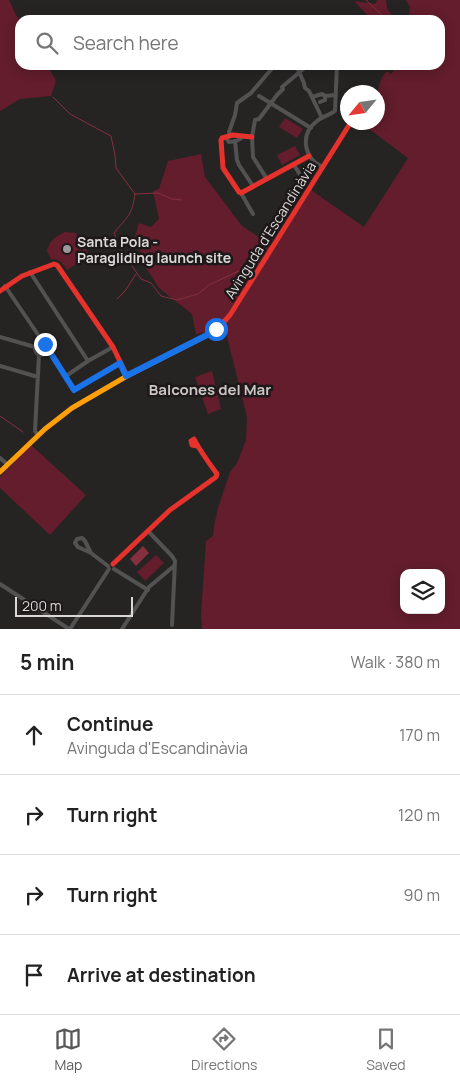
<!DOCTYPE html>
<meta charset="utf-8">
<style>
:root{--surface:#fff;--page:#f2f2f2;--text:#222;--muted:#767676;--line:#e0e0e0;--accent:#595858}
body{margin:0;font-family:Manrope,sans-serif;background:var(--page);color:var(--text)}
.controls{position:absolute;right:15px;bottom:15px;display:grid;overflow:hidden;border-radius:10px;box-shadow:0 2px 12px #0003}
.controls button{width:45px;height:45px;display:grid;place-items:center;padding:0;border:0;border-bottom:1px solid var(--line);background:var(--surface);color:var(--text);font:25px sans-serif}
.compass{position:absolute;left:340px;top:85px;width:45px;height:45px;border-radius:50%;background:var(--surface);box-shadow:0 2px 12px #0003;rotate:241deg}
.scale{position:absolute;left:15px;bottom:12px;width:118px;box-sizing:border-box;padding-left:5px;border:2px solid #dcd8d8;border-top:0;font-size:14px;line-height:18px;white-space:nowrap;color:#dcd8d8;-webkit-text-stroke:4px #1d1819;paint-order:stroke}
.stop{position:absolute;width:15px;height:15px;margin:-11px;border:4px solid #1a73e8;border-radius:50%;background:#fff}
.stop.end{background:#1a73e8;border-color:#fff;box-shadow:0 1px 5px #0008}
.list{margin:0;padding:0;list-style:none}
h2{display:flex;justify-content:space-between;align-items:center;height:65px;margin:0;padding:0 20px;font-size:21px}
h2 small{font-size:16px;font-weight:400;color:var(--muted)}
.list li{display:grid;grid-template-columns:32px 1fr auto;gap:15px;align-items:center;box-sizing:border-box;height:80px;padding:0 20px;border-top:1px solid var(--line)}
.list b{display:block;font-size:19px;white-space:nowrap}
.list p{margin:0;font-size:16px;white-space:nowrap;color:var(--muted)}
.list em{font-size:16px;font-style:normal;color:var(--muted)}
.icon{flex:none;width:28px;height:28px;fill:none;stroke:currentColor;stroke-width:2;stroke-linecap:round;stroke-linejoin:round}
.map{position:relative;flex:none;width:460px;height:629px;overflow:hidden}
.search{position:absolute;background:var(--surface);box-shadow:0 2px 12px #0003;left:15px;right:15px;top:15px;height:55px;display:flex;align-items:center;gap:12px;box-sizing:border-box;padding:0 18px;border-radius:15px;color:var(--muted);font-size:19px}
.sheet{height:385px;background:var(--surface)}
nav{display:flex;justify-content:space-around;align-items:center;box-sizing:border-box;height:70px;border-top:1px solid var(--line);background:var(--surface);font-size:14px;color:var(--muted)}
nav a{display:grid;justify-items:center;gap:2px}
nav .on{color:var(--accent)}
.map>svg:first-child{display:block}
.green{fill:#631d2c;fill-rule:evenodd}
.water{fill:#86303f}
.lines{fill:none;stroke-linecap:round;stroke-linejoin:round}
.stream{stroke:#86303f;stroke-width:1}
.street{stroke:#535252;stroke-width:4}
.slow{stroke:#ff9f0a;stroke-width:5}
.jam{stroke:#e5322d;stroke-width:5}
.route{stroke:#1a73e8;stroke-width:6}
.poi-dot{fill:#9c9999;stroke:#1d1819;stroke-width:2}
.labels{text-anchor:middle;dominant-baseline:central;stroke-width:5;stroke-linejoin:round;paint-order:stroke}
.street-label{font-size:14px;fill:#dcd8d8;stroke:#1d1819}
.poi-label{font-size:14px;font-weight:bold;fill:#dcd8d8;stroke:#1d1819;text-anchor:start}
.neighbourhood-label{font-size:15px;font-weight:bold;fill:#ccc5c5;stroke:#1d1819}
</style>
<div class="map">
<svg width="460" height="629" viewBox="0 0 460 629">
<rect width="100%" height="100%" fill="#262323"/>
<!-- green -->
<path class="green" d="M0 0H9L16 15 20 20V65H47L56 81 51 96 20 99 0 111Z
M377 0H386L387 8 393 17 409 15 410 7 406 0H460V629H202L201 614 206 541 213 536 214 526 218 508 230 472 237 463 246 440 247 417 225 329 196 334 192 314 159 288 145 266 135 236 139 223 151 227 159 219 153 191 159 189 168 161 201 154 205 177 242 226 275 248 311 190 364 227 408 158 361 123 378 122C378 105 374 84 387 71L391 74 399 65H440V20H372L354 1 375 4ZM404 573H441V610H404Z
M285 118 303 129 297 138 279 127Z
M295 146 300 155 282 165 277 155Z
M65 232 76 233 78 239 90 255 67 270C63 263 60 259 51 259L47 251C50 240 55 237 65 232Z
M212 371 221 409 208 414 195 377Z
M31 445 86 495 50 535 0 488V477Z
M156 555 164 563 145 581 137 572Z"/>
<!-- water -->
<path class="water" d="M143 546 149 553 136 566 130 559Z"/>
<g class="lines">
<!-- stream -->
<path class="stream" d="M366 0 384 17
M53 97 70 114 111 136 115 155 116 168 135 194C132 216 127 217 114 233L123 253 141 279 151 283 161 296 177 300 198 294 209 285 243 269
M135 194 158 193 172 199 182 200
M117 299 125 291 136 274
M0 416 23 432"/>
<!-- street -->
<path class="street" d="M296 65 304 83V84L305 88 309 91 322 118
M259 96 311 128
M312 97 322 94 325 96 336 95
M320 102 325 100V96
M230 135 229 132 235 115 237 103 251 93 275 65
M226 138 229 142C235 142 239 140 243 137
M235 141 237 160 239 165 253 186
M294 165 304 181
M322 167C303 157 300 134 317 121 323 116 330 115 335 111L337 65
M267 179 253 157 252 137 255 120 259 119 277 95 283 89 282 87 308 65
M241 193 253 214
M30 272 88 361
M5 286 41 339V342
M0 337 35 347
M35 349a6 6 0 1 1 12 0a6 6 0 1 1-12 0Z
M47 351 50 352 66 376 88 361 113 347
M0 366 38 377
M66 376 74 390 120 363
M38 435 35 431 39 355
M0 458 7 464
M148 531 172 556 175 561 172 625
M91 553 85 541 82 538 77 539 75 543 78 547 91 553 108 566
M114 569 148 590
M0 584 69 629
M70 629 109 569
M122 629 149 587 174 566"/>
<!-- slow -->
<path class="slow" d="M367 92 371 90 374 92
M0 472 45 429 72 408 127 376 207 335"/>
<!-- jam -->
<path class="jam" d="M252 137 233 135 222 138 221 140 223 168 239 192 241 193 309 156
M0 291 22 276 54 264 57 265 113 347 127 376
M207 335 221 325 230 315 351 122
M113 564 170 510 216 477 217 474C209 463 200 451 194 439L191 441 192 445 197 446"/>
</g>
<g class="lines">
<!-- route -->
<path class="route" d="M45 344 48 347 47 351 50 352 74 390 120 363 126 376 207 335 216 329"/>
</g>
<!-- markers -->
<circle class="poi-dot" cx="67" cy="249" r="5"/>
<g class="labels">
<!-- street labels -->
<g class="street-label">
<text transform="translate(270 230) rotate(-58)">Avinguda d'Escandinàvia</text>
</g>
<!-- poi labels -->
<g class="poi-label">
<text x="77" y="241">Santa Pola -<tspan x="77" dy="16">Paragliding launch site</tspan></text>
</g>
<!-- neighbourhood labels -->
<g class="neighbourhood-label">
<text x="210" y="389">Balcones del Mar</text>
</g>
</g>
</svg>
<div class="controls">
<button><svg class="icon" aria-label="layers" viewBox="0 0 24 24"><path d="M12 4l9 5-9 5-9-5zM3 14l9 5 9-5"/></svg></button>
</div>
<svg class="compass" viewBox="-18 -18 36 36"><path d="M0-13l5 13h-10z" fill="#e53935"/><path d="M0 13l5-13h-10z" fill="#767676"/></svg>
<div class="scale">200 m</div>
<div class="stop" style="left:216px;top:329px"></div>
<div class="stop end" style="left:45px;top:344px"></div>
<div class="search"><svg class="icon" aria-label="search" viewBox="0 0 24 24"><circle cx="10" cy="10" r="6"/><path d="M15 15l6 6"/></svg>Search here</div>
</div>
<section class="sheet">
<h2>5 min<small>Walk · 380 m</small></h2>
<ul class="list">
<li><svg class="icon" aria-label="ahead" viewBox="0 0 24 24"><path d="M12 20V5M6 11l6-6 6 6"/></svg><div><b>Continue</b><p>Avinguda d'Escandinàvia</p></div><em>170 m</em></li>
<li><svg class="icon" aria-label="right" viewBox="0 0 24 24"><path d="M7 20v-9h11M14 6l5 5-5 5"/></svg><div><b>Turn right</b></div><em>120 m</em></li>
<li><svg class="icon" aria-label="right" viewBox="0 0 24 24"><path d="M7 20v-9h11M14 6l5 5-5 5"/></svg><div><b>Turn right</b></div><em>90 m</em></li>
<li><svg class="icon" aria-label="arrive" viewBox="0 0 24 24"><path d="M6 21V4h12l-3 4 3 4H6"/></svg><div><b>Arrive at destination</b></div></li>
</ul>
</section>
<nav>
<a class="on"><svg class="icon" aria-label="map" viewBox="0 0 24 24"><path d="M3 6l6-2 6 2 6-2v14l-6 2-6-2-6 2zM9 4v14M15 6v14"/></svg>Map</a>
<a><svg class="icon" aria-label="directions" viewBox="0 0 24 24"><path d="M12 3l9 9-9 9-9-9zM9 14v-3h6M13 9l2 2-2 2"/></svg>Directions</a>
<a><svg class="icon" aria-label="saved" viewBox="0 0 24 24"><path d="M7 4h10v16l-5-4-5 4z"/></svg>Saved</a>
</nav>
